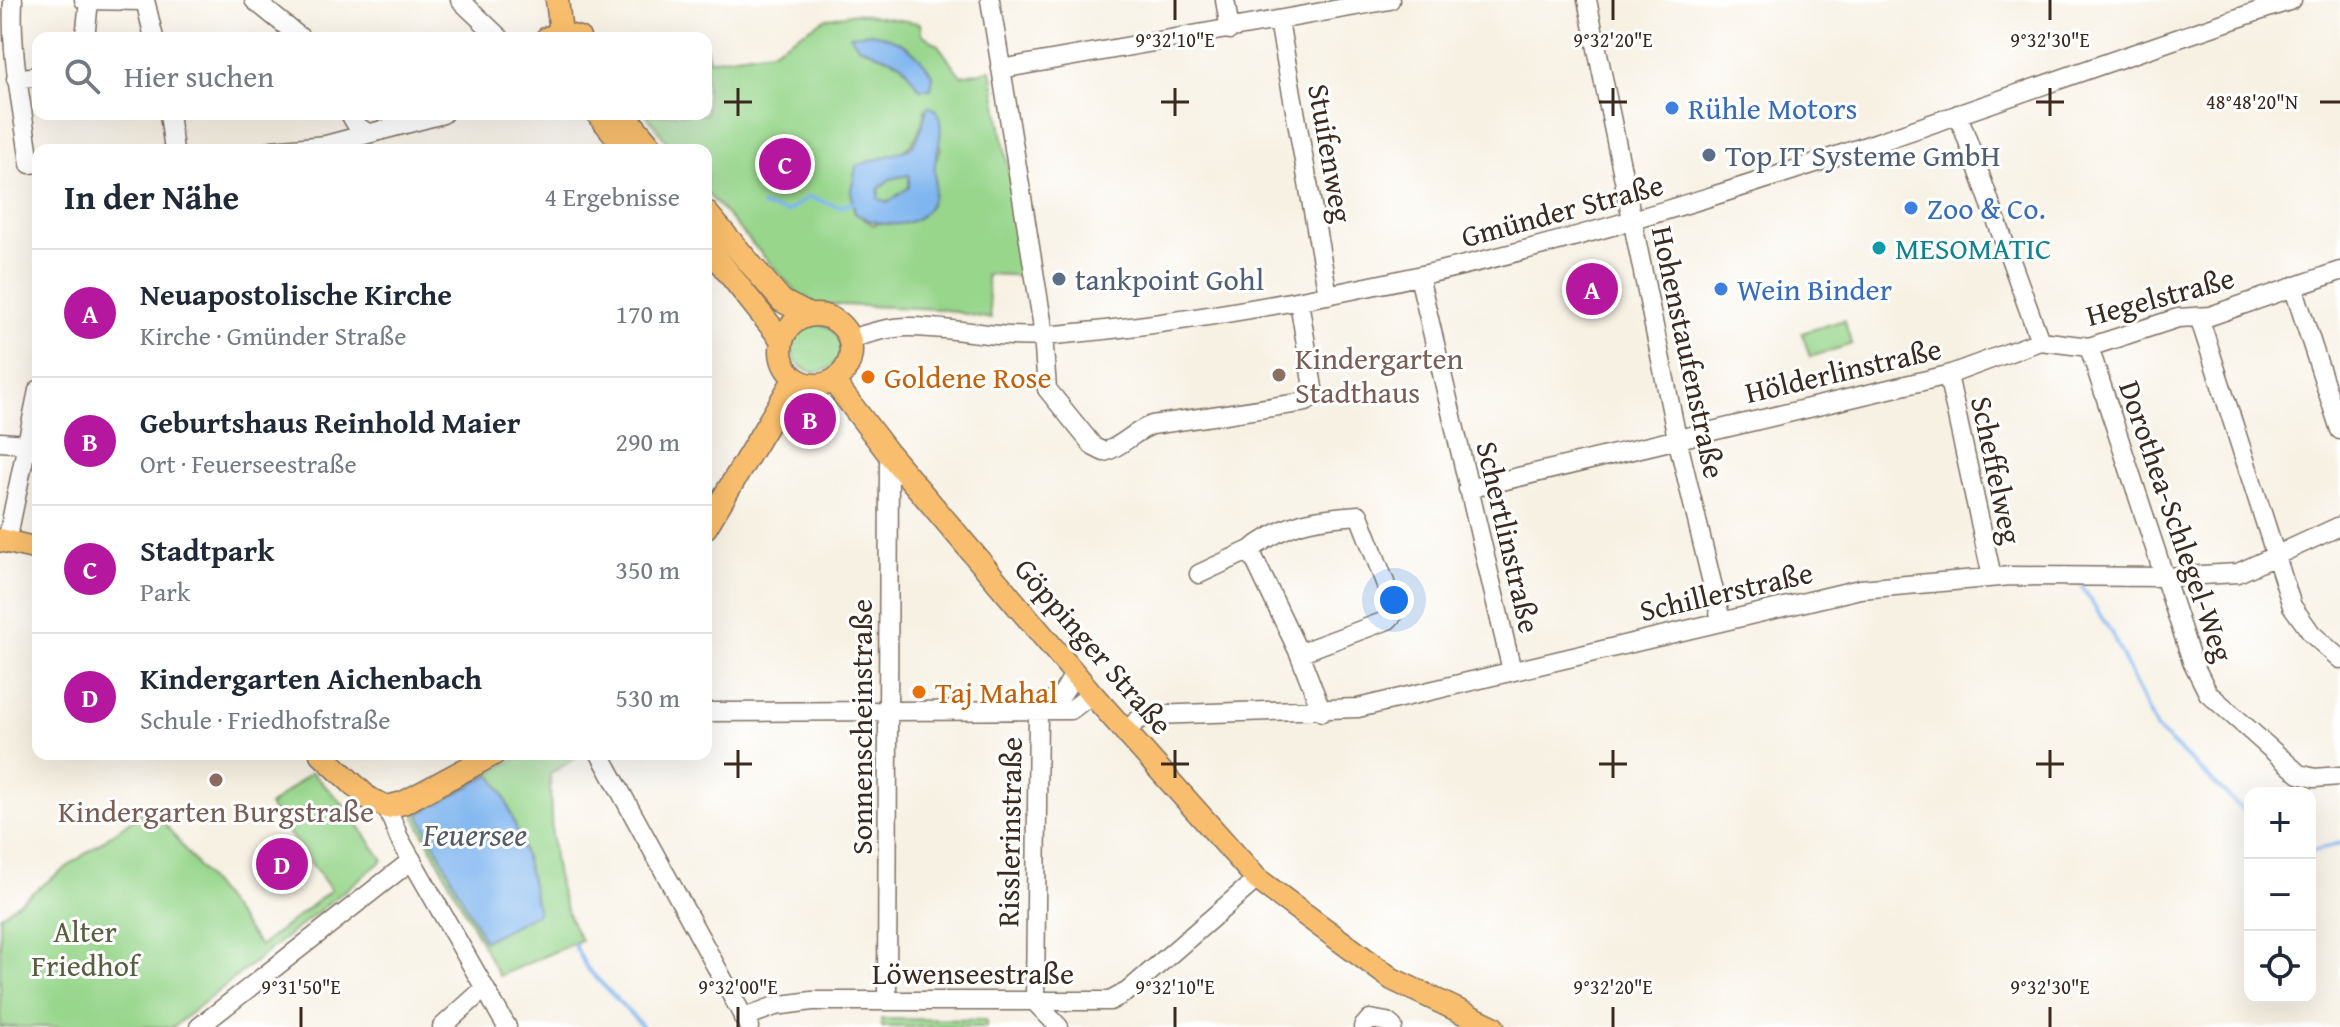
<!DOCTYPE html>
<html lang="de">
<meta charset="utf-8">
<style>
:root{--surface:#fff;--page:#f2f2f3;--text:#1f2937;--muted:#747a83;--line:#e0e1e3;--accent:#b5179e}
body{margin:0;font-family:"Gentium Book Plus",serif;background:var(--page);color:var(--text)}
.controls{position:absolute;right:24px;bottom:24px;display:grid;overflow:hidden;border-radius:16px;box-shadow:0 8px 32px #0002}
.controls button{width:72px;height:72px;display:grid;place-items:center;padding:0;border:0;border-bottom:2px solid var(--line);background:var(--surface);color:var(--text);font:40px sans-serif}
.you{position:absolute;left:1394px;top:600px;width:28px;height:28px;margin:-20px;border:6px solid #fff;border-radius:50%;background:#1a73e8;box-shadow:0 0 0 12px #1a73e833}
.badge{display:grid;place-items:center;width:52px;height:52px;border-radius:50%;background:var(--accent);color:#fff;font-size:26px;font-weight:700}
.pin{position:absolute;translate:-50% -50%;border:4px solid #fff;box-shadow:0 2px 8px #0006}
.list{margin:0;padding:0;list-style:none}
h2{display:flex;justify-content:space-between;align-items:center;height:104px;margin:0;padding:0 32px;font-size:34px}
h2 small{font-size:26px;font-weight:400;color:var(--muted)}
.list li{display:grid;grid-template-columns:52px 1fr auto;gap:24px;align-items:center;box-sizing:border-box;height:128px;padding:0 32px;border-top:2px solid var(--line)}
.list b{display:block;font-size:30px;white-space:nowrap}
.list p{margin:0;font-size:26px;white-space:nowrap;color:var(--muted)}
.list em{font-size:26px;font-style:normal;color:var(--muted)}
.icon{flex:none;width:44px;height:44px;fill:none;stroke:currentColor;stroke-width:2;stroke-linecap:round;stroke-linejoin:round}
.map{position:relative;flex:none;width:2340px;height:1027px;overflow:hidden}
.search{position:absolute;background:var(--surface);box-shadow:0 8px 32px #0002;left:32px;top:32px;width:680px;height:88px;display:flex;align-items:center;gap:20px;box-sizing:border-box;padding:0 28px;border-radius:16px;color:var(--muted);font-size:30px}
.panel{position:absolute;background:var(--surface);box-shadow:0 8px 32px #0002;left:32px;top:144px;width:680px;height:616px;border-radius:16px}
.map>svg:first-child{display:block}
.green{fill:#98d68c;stroke:#6a8055;stroke-width:2;fill-rule:evenodd}
.water{fill:#80b6ef;stroke:#5e7086;stroke-width:2;fill-rule:evenodd}
.lines{fill:none;stroke-linecap:round;stroke-linejoin:round}
.stream{stroke:#80b6ef;stroke-width:4}
.minor-casing{stroke:#7d7063;stroke-width:21}
.major-casing{stroke:#7d7063;stroke-width:25}
.minor{stroke:#fff;stroke-width:18}
.major{stroke:#f9be6d;stroke-width:22}
.ticks{fill:none;stroke:#3b2a1e;stroke-width:3}
.shop-dot{fill:#3f7fe0;stroke:#fff;stroke-width:3}
.service-dot{fill:#5c6f8a;stroke:#fff;stroke-width:3}
.culture-dot{fill:#0f9aa8;stroke:#fff;stroke-width:3}
.education-dot{fill:#8d6e63;stroke:#fff;stroke-width:3}
.food-dot{fill:#e8710a;stroke:#fff;stroke-width:3}
.labels{text-anchor:middle;dominant-baseline:central;stroke-width:6;stroke-linejoin:round;paint-order:stroke}
.shop-label{font-size:30px;fill:#366cbe;stroke:#fff;text-anchor:start}
.street-label{font-size:30px;fill:#3b2a1e;stroke:#fff}
.service-label{font-size:30px;fill:#4e5e75;stroke:#fff;text-anchor:start}
.culture-label{font-size:30px;fill:#0d838f;stroke:#fff;text-anchor:start}
.education-label{font-size:30px;fill:#785e54;stroke:#fff;text-anchor:start}
.food-label{font-size:30px;fill:#c56008;stroke:#fff;text-anchor:start}
.park-label{font-size:30px;fill:#575e3f;stroke:#fff}
.water-label{font-size:32px;font-style:italic;fill:#535b67;stroke:#fff}
.ticks-label{font-size:20px;text-anchor:middle;fill:#3b2a1e;stroke:#fff;stroke-width:6;stroke-linejoin:round;paint-order:stroke}
</style>
<div class="map">
<svg width="2340" height="1027" viewBox="0 0 2340 1027">
<rect width="100%" height="100%" fill="#fff"/>
<filter id="ink" filterUnits="userSpaceOnUse"><feTurbulence type="fractalNoise" baseFrequency=".0125" numOctaves="2"/><feDisplacementMap in="SourceGraphic" scale="16" xChannelSelector="R" yChannelSelector="G"/><feConvolveMatrix kernelMatrix="1 2 1 2 8 2 1 2 1" color-interpolation-filters="sRGB"/></filter>
<filter id="wash" filterUnits="userSpaceOnUse"><feTurbulence type="fractalNoise" baseFrequency=".006" numOctaves="4" result="noise"/><feDisplacementMap in="SourceGraphic" scale="32" xChannelSelector="R" yChannelSelector="G"/><feGaussianBlur stdDeviation="1.8" result="paint"/><feColorMatrix in="noise" values="0 0 0 0 0 0 0 0 0 0 0 0 0 0 0 0 0 1.4 0 .05"/><feComposite in="paint" operator="in"/></filter>
<g filter="url(#wash)">
<rect width="100%" height="100%" fill="#f7f1e3"/>
<!-- green -->
<path class="green" d="M855 13 920 23 921 33 938 45 961 76 991 70 1027 276 986 274 991 319 941 309 816 304 795 291 706 192V150H673L646 114H706V47L709 60 771 51 825 19ZM858 46 933 75 920 89 901 63ZM925 110 941 149 935 161 934 195 874 225 855 213 852 203 856 166C895 155 918 155 925 110Z
M909 174V187L887 203 878 198 879 188 890 179Z
M1844 320 1852 344 1810 357 1802 333Z
M792 348a24 24 0 1 1 48 0a24 24 0 1 1-48 0Z
M524 754 579 756 550 774C551 833 550 888 581 940L499 976 415 817 417 812Z
M311 772 343 804 383 860 173 1027H0V916L151 806 260 946 331 890 269 806Z
M881 1019 986 1020V1027H882Z"/>
<!-- water -->
<path class="water" d="M871 33C900 38 917 50 933 76L931 89H920L901 63 858 46 850 35Z
M928 106 937 110C945 131 938 145 935 165 934 175 936 187 933 196 923 232 880 229 855 213L851 191 856 166 909 149 917 140ZM909 175V187L887 203 878 198 879 188 890 179Z
M490 775C510 790 533 885 538 913L484 941 419 814Z"/>
<g class="lines">
<!-- stream -->
<path class="stream" d="M762 206 787 212 809 197 840 207 852 203
M2082 587 2111 632 2156 728 2250 817
M2310 852 2340 843
M574 944 586 967 643 1027"/>
</g>
</g>
<g filter="url(#ink)">
<g class="lines">
<!-- minor casing -->
<g class="minor-casing">
<path id="minor" d="M13 0C10 56 23 109 30 164L38 163
M84 0 144 1
M145 0 154 38
M254 0 301 38
M460 0 500 38
M990 0 1042 321 1047 389 1094 447 1104 452C1122 447 1134 431 1152 425L1306 402 1314 394 1299 301
M1225 0 1230 30
M1587 0 1677 438 1721 620
M1279 21 1328 295
M85 38 89 1
M1001 69 1390 0
M16 79 38 76
M169 114 174 150
M350 114 357 126 366 132
M1958 114 2040 341
M272 150 326 145 443 114
M1419 276 1512 671
M2293 286 2340 430
M2199 317 2292 606 2312 634 2340 659
M850 339C869 333 889 327 909 327 954 327 997 339 1043 336 1144 328 1248 311 1347 291 1672 227 1979 103 2292 0
M2089 347 2192 661 2208 693 2299 774 2314 778 2340 776
M1948 375 1992 577
M0 442 27 444
M1468 489 1948 375 2040 341 2089 347 2178 318 2210 316 2340 271
M7 541 38 390
M1199 574 1250 550
M1299 653 1388 620 1396 611 1359 515C1313 518 1288 522 1250 550L1299 653 1322 712
M1038 711 1062 694 1075 673
M706 712 1071 710 1092 694
M1127 730 1138 720 1153 715 1358 708 1860 589 2011 576 2165 577 2238 573 2340 526
M600 754 749 1027
M387 807 399 838 507 1027
M887 1001 889 454
M1035 1002 1038 711
M1035 1002 1059 1027
M743 1018 775 1006 812 1001H1110L1128 991 1257 879
M199 1027 412 860
M442 1027 485 988
M1363 1027 1370 1019 1387 1022 1393 1027"/>
</g>
<!-- major casing -->
<g class="major-casing">
<path id="major" d="M557 0 561 33
M547 38 561 33 579 38
M598 114 627 150
M624 114 654 150
M706 212 782 301 809 315
M706 245 782 340
M781 350a35 35 0 1 1 70 0a35 35 0 1 1-70 0Z
M833 381 889 454 1092 694 1257 879 1392 979 1493 1027
M706 527 795 378
M0 540 38 549
M321 754 368 798 387 807 403 803 494 754"/>
</g>
<!-- minor -->
<use href="#minor" class="minor"/>
<!-- major -->
<use href="#major" class="major"/>
</g>
</g>
<!-- ticks -->
<path class="ticks" d="M1175 0V20M1613 0V20M2050 0V20M738 88V116M1175 88V116M1613 88V116M2050 88V116M724 102H752M1161 102H1189M1599 102H1627M2036 102H2064M2320 102H2340M738 750V778M1175 750V778M1613 750V778M2050 750V778M724 764H752M1161 764H1189M1599 764H1627M2036 764H2064M301 1007V1027M738 1007V1027M1175 1007V1027M1613 1007V1027M2050 1007V1027"/>
<!-- markers -->
<g class="shop-dot">
<circle cx="1672" cy="108" r="8"/>
<circle cx="1911" cy="208" r="8"/>
<circle cx="1721" cy="289" r="8"/>
</g>
<g class="service-dot">
<circle cx="1709" cy="155" r="8"/>
<circle cx="1059" cy="279" r="8"/>
</g>
<circle class="culture-dot" cx="1879" cy="248" r="8"/>
<g class="education-dot">
<circle cx="1279" cy="375" r="8"/>
<circle cx="216" cy="780" r="8"/>
</g>
<g class="food-dot">
<circle cx="868" cy="377" r="8"/>
<circle cx="919" cy="692" r="8"/>
</g>
<g class="labels">
<!-- shop labels -->
<g class="shop-label">
<text x="1688" y="108">Rühle Motors</text>
<text x="1927" y="208">Zoo &amp; Co.</text>
<text x="1737" y="289">Wein Binder</text>
</g>
<!-- street labels -->
<g class="street-label">
<text transform="translate(1331 153) rotate(80)">Stuifenweg</text>
<text transform="translate(1562 210) rotate(-15)">Gmünder Straße</text>
<text transform="translate(2160 296) rotate(-15)">Hegelstraße</text>
<text transform="translate(1689 352) rotate(78)">Hohenstaufenstraße</text>
<text transform="translate(1843 370) rotate(-13)">Hölderlinstraße</text>
<text transform="translate(1997 470) rotate(78)">Scheffelweg</text>
<text transform="translate(2177 521) rotate(71)">Dorothea-Schlegel-Weg</text>
<text transform="translate(1509 537) rotate(77)">Schertlinstraße</text>
<text transform="translate(1726 591) rotate(-13)">Schillerstraße</text>
<text transform="translate(1094 646) rotate(49)">Göppinger Straße</text>
<text transform="translate(861 727) rotate(-90)">Sonnenscheinstraße</text>
<text transform="translate(1009 832) rotate(-89)">Risslerinstraße</text>
<text x="973" y="973">Löwenseestraße</text>
</g>
<!-- service labels -->
<g class="service-label">
<text x="1725" y="155">Top IT Systeme GmbH</text>
<text x="1075" y="279">tankpoint Gohl</text>
</g>
<!-- culture labels -->
<g class="culture-label">
<text x="1895" y="248">MESOMATIC</text>
</g>
<!-- education labels -->
<g class="education-label">
<text x="1295" y="358">Kindergarten<tspan x="1295" dy="34">Stadthaus</tspan></text>
<text x="216" y="811" text-anchor="middle">Kindergarten Burgstraße</text>
</g>
<!-- food labels -->
<g class="food-label">
<text x="884" y="377">Goldene Rose</text>
<text x="935" y="692">Taj Mahal</text>
</g>
<!-- park labels -->
<g class="park-label">
<text x="85" y="931">Alter<tspan x="85" dy="34">Friedhof</tspan></text>
</g>
<!-- water labels -->
<g class="water-label">
<text x="475" y="834">Feuersee</text>
</g>
</g>
<g class="ticks-label">
<text x="1175" y="47">9°32'10"E</text>
<text x="1613" y="47">9°32'20"E</text>
<text x="2050" y="47">9°32'30"E</text>
<text x="2252" y="109">48°48'20"N</text>
<text x="301" y="994">9°31'50"E</text>
<text x="738" y="994">9°32'00"E</text>
<text x="1175" y="994">9°32'10"E</text>
<text x="1613" y="994">9°32'20"E</text>
<text x="2050" y="994">9°32'30"E</text>
</g>
</svg>
<div class="controls">
<button>+</button>
<button>−</button>
<button><svg class="icon" aria-label="locate" viewBox="0 0 24 24"><circle cx="12" cy="12" r="6"/><path d="M12 2v4M12 18v4M2 12h4M18 12h4"/></svg></button>
</div>
<div class="you"></div>
<div class="pin badge" style="left:1592px;top:289px">A</div>
<div class="pin badge" style="left:810px;top:419px">B</div>
<div class="pin badge" style="left:785px;top:164px">C</div>
<div class="pin badge" style="left:282px;top:864px">D</div>
<div class="search"><svg class="icon" aria-label="search" viewBox="0 0 24 24"><circle cx="10" cy="10" r="6"/><path d="M15 15l6 6"/></svg>Hier suchen</div>
<section class="panel">
<h2>In der Nähe<small>4 Ergebnisse</small></h2>
<ul class="list">
<li><span class="badge">A</span><div><b>Neuapostolische Kirche</b><p>Kirche · Gmünder Straße</p></div><em>170 m</em></li>
<li><span class="badge">B</span><div><b>Geburtshaus Reinhold Maier</b><p>Ort · Feuerseestraße</p></div><em>290 m</em></li>
<li><span class="badge">C</span><div><b>Stadtpark</b><p>Park</p></div><em>350 m</em></li>
<li><span class="badge">D</span><div><b>Kindergarten Aichenbach</b><p>Schule · Friedhofstraße</p></div><em>530 m</em></li>
</ul>
</section>
</div>
